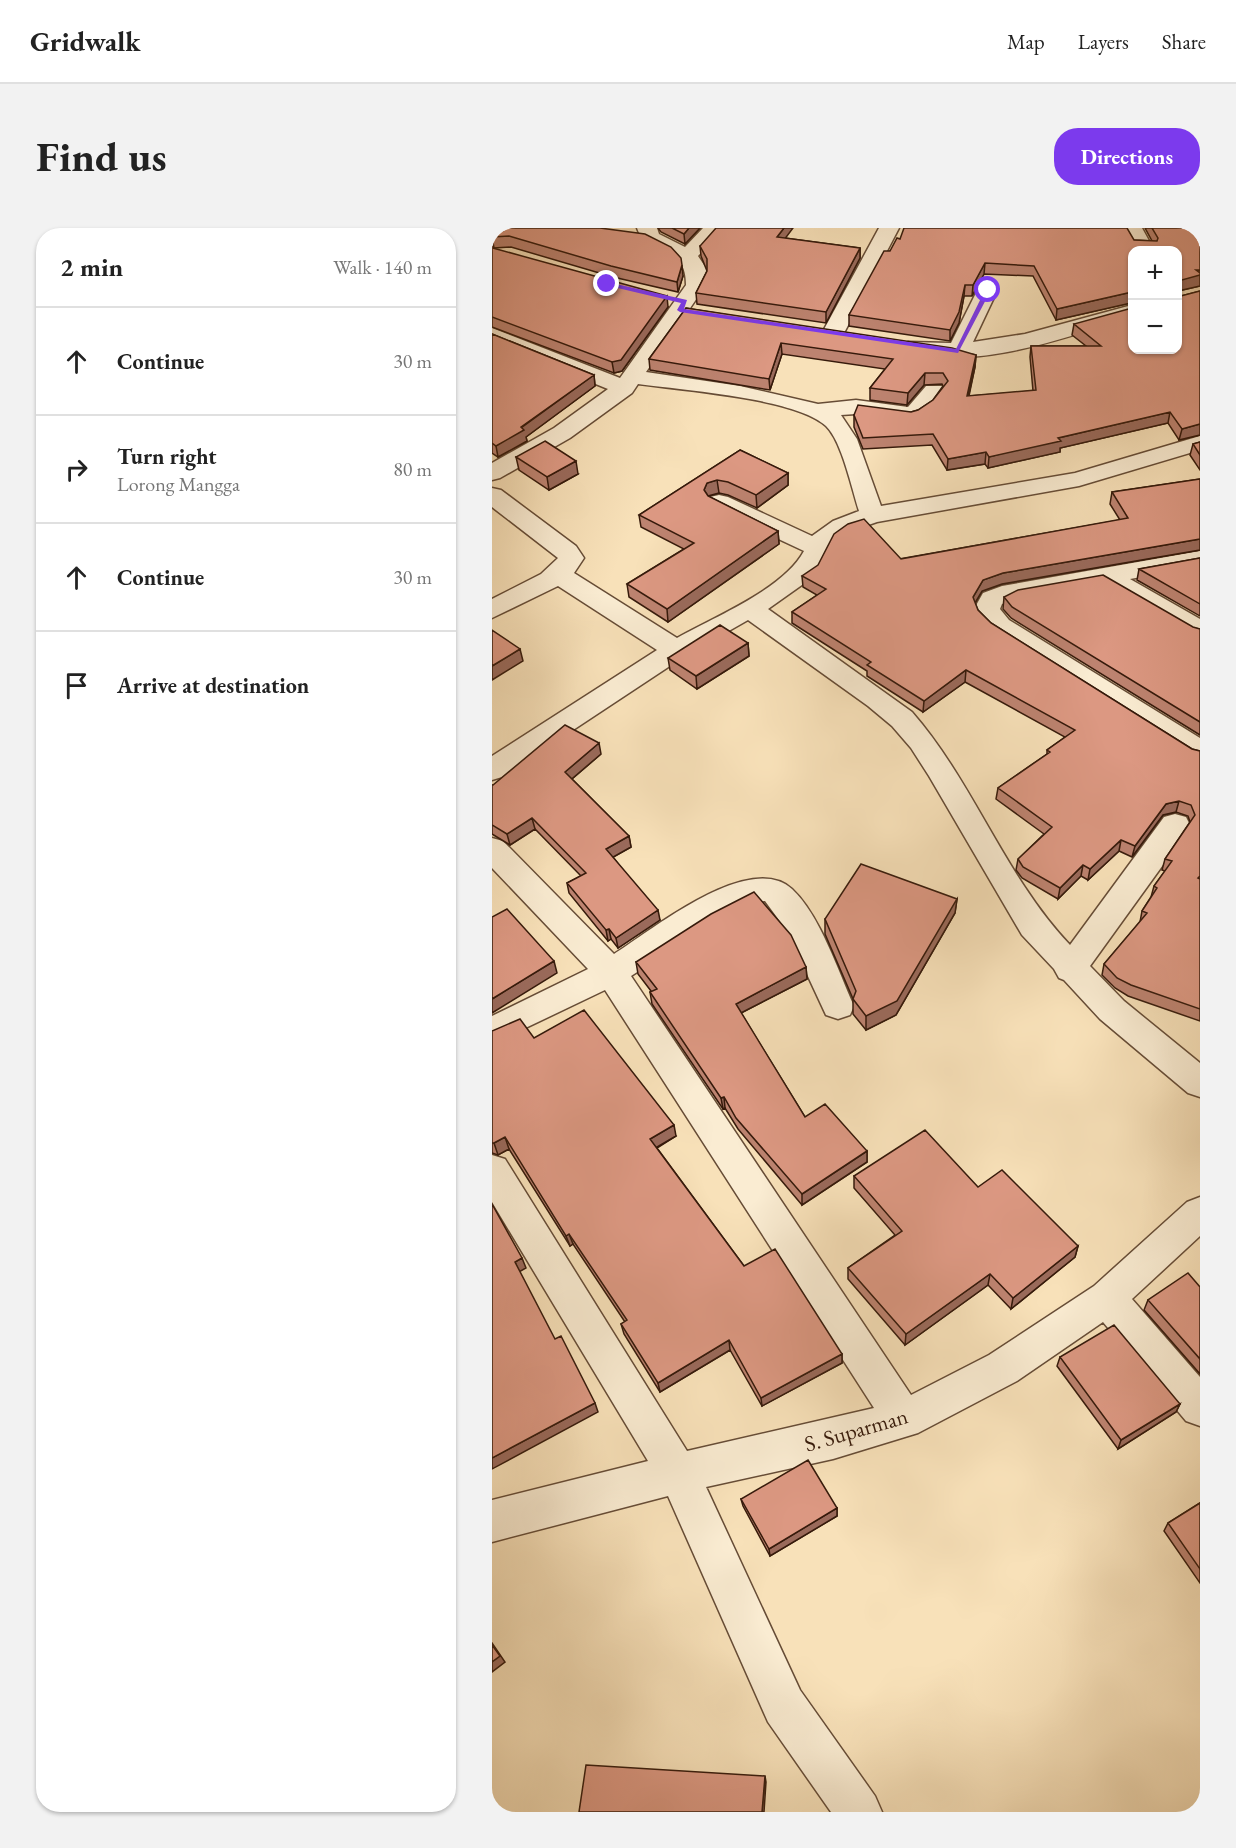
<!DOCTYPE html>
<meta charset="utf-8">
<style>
:root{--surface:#fff;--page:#f2f2f2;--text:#222;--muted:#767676;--line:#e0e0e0;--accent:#7c3aed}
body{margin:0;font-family:"EB Garamond",serif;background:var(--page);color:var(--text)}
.controls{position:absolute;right:18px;top:18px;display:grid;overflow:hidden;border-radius:12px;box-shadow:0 2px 4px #0004}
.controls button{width:54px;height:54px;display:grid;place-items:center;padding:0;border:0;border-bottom:2px solid var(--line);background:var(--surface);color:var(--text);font:30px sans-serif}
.stop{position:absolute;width:18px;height:18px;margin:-14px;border:4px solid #7c3aed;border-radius:50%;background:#fff}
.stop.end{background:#7c3aed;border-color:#fff;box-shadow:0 2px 6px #0008}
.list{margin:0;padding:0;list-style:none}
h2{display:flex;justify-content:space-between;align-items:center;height:78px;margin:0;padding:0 24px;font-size:26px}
h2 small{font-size:20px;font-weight:400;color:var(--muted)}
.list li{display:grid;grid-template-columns:39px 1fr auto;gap:18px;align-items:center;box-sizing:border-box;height:108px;padding:0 24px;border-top:2px solid var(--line)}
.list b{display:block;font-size:22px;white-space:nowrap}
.list p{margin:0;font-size:20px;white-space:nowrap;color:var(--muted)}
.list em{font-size:20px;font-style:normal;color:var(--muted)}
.icon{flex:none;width:33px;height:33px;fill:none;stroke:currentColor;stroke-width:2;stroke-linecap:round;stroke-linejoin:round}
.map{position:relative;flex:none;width:708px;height:1584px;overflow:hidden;border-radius:24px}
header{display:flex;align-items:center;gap:36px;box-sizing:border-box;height:84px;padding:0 30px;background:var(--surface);border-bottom:2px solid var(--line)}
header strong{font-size:28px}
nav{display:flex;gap:33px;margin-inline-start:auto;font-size:21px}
.intro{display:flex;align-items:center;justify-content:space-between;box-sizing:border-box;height:144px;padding:0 36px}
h1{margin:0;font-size:42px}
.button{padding:15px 27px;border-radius:24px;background:var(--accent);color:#fff;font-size:21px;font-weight:700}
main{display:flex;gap:36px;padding:0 36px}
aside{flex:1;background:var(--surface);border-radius:24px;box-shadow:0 2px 4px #0004}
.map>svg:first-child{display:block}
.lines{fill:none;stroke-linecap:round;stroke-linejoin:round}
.minor-casing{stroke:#664c36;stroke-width:3}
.minor{fill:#faecd2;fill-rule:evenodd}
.wall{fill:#bd8370;stroke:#361a0b;stroke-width:1.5}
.shaded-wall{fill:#9a6a5b;stroke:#361a0b;stroke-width:1.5}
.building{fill:#dc9882;stroke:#361a0b;stroke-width:1.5}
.route{fill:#7c3aed}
.labels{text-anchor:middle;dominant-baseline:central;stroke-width:6;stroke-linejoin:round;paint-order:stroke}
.street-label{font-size:22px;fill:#361a0b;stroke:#faecd2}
</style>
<header>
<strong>Gridwalk</strong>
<nav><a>Map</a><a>Layers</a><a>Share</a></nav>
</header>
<div class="intro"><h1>Find us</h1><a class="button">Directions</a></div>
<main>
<aside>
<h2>2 min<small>Walk · 140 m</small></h2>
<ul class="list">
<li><svg class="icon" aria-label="ahead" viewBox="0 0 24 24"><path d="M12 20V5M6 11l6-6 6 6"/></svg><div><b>Continue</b></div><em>30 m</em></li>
<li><svg class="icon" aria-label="right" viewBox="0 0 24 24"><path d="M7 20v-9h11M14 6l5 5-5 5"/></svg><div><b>Turn right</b><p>Lorong Mangga</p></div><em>80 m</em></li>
<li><svg class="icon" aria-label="ahead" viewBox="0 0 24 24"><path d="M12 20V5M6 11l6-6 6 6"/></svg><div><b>Continue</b></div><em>30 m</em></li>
<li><svg class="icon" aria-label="arrive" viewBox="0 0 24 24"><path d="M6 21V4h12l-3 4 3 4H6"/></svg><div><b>Arrive at destination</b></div></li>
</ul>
</aside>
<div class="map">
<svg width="708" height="1584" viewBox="0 0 708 1584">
<rect width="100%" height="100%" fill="#f8e1b9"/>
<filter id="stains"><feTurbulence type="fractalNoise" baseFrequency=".00333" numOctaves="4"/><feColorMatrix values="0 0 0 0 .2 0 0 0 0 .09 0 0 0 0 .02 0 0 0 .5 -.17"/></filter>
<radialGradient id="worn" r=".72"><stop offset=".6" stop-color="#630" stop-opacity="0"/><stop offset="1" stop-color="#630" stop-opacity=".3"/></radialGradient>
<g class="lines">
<!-- minor casing -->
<g class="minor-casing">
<path id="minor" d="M145 0H165L167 6 193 19 211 0H232L206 28 214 40V57L154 144 248 158 326 176 364 172 416 179 434 158H450L453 163C444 176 435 189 419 193L364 186 349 187 365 211 389 278 583 245 708 208V222L587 258 385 294 359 303 340 316 324 347 276 381 420 484C482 555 513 649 578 717L672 589 683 586 694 589 698 597 694 605 598 738 632 773 708 835V869L696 865 608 791 572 752 567 750 562 741 530 707 437 548 419 520 400 498 376 478 256 392 193 428 10 549 0 552V528L165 422 66 358 0 390V371L49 346 66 330 0 279V260L9 262 84 318 92 330 82 345 185 410C222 389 292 361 312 323L218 279 215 274 218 269 227 267 236 269 320 308 341 293 367 283C360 262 350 213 334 198 304 170 189 162 146 156L140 165 78 210 8 250 0 252V235L62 200 116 161 0 114V100L128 150 194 57C194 13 156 33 145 0Z
M387 0H407L352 105 349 110H333L330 105Z
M630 0H650L662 22H642Z
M496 55 503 57 506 61 481 114 533 106 640 77V89C571 110 489 142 416 124L413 119 416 114 459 115 486 61 489 57Z
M708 323V339L638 351 708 391V411L699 408 609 356 524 371 510 376 508 381 517 392 708 510V533L698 530 499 404 487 392 482 381 491 365 510 358Z
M0 610 11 613 122 726C160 702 258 622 300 661 328 687 346 743 362 778L358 787 346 791 334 787 295 703 273 673 252 675 139 748 419 1167 497 1127 602 1058 695 974 708 969V1008L640 1071 708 1149V1198L694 1193 611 1094 525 1153 426 1205 341 1231 214 1259 308 1462 383 1568 390 1584H339L276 1494 176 1268 0 1314V1272L156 1233 0 974V927L13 931 195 1223 382 1180 113 762 0 816V788L96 741 0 640Z"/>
</g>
<!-- minor -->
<use href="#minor" class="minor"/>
</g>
<!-- wall -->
<path class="wall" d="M0 0 191 48 186 64 121 49 19 19 2 20V21L176 79 130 143 122 145 0 99Z
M166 0H208L193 16 169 4Z
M653 0H708V58L686 63V66L689 68 708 63V207L687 212 676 195 568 220V224L496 240 493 236 455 242 440 217 371 221 362 199V187L419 184 426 182 441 172 451 158 450 156 432 157 415 177 378 172V160L393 141 290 126 278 162 158 142 157 131 194 80 484 127 483 139 477 168 541 163 538 129 539 118H594L580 107 582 96 686 122 640 22V76L639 75 564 92 541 48 492 46 480 68H472L467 95 458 113 357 98V87L398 23 642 12 660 13Z
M293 10 368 20V30L334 95 205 76 204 65 215 43 209 28 208 18Z
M0 106 102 147 103 158 34 209 35 213 6 229 0 225Z
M708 214V242L698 227 701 216Z
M248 222 296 245V257L265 280 236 267 227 265 216 268 286 303 287 316 176 394 137 369 135 356 192 321 149 299 147 287Z
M24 229 86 246 57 262 27 242Z
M708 251V322L510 356 490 363 483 375 486 382 499 395 700 521 708 523V793L636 768 623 760 610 747 612 736 648 694 650 683 659 669 662 658 673 643 670 642 673 631 698 594 696 588 684 584 671 587 640 629 627 623 596 652 589 648 566 671 530 650 524 642 526 631 552 606 504 571 506 560 555 526V522L573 509 473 454 431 484 375 448V443L300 395V384L325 367 311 359 310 348 628 292 618 276 620 264Z
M708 330V388L645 352 647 341Z
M512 369 708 401V507L519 390 511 381Z
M256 415 257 428 205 461 178 442 176 430Z
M109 526 80 551 137 608 139 619 121 629 168 692 126 720 119 711 116 713 77 665 75 655 89 648 43 601 18 617 0 606V557H1Z
M465 671 463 685 404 787 374 802 361 786V771L333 706V691Z
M144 734 314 739 315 751 249 785 313 889 375 923V934L310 977 246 901 233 880 231 881 160 776 158 764 159 763 146 746Z
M0 803 42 810 184 908 165 920 252 1038 350 1126V1135L270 1178 238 1122 168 1164 132 1106 129 1096 133 1094 81 1016 78 1018 17 921 6 927 0 925Z
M362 948 486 959 586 1018 583 1029 519 1081 496 1057 413 1117 356 1051V1040L403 1007 362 960Z
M708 1059V1146L652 1082 656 1072Z
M568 1129 688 1176 684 1184 626 1221 565 1138Z
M249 1271 345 1280V1288L278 1328 251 1278Z
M708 1275V1355L672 1303 676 1295Z"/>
<!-- shaded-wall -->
<path class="shaded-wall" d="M197 0H208L193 16 192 6Z
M292 0H301L286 20 285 9Z
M0 9 2 20 0 23Z
M368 20V30L334 95V84Z
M493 35 492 46 480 68 481 57Z
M190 37 191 48 186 64 185 54Z
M704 42H708V58L686 63V53Z
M473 57 472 68 467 95 458 113V102Z
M640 64 639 75 564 92 565 81Z
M175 68 176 79 130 143 122 145 120 134Z
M289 115 290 126 278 162 277 151Z
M484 127 483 139 474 179 475 168Z
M433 145 432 157 415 177 416 165Z
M102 147 103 158 34 209 35 213 6 229 4 218Z
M678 184 676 195 568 220V224L496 240 497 229 566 210Z
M708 196V207L687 212 690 201Z
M494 224 493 236 455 242 456 231Z
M84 233 86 246 57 262 55 249Z
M296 245V257L265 280 264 267Z
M225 252 227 265 216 268 212 262 215 255Z
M286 303 287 316 176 394 175 381Z
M708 311V322L510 356 490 363 480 380 481 369 491 352 511 345Z
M256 415 257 428 205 461 204 448Z
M28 421 31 433 0 452V438Z
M474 442 473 454 431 484 432 473Z
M107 515 109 526 75 555 73 544Z
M687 573 684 584 671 587 640 629 643 618 674 576Z
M40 590 43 601 18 617 15 606Z
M137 608 139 619 116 632 114 621Z
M629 612 627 623 596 652 598 641Z
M591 637 589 648 566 671 568 660Z
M465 671 463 685 404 787 374 802V788Z
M166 682 168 692 126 720 124 710Z
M117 701 119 711 116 713 114 702Z
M62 733 65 745 0 785V771Z
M314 739 315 751 245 787 244 776Z
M232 869 233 880 231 881 229 870Z
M182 897 184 908 160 922 158 911Z
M13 909 17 921 6 927 2 915Z
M375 923V934L310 977V966Z
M77 1006 81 1016 78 1018 74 1008Z
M586 1018 583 1029 519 1081 521 1070Z
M30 1030 34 1040 27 1044 23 1034Z
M498 1046 496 1057 413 1117 414 1106Z
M237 1112 238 1122 168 1164 166 1155Z
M350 1126V1135L270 1178 269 1170Z
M103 1175 106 1184 0 1241V1230Z
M688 1176 684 1184 626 1221 629 1212Z
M345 1280V1288L278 1328 277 1321Z
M0 1415 13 1434 0 1444Z
M273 1548 274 1554 272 1584H270Z"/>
<!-- building -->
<path class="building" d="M0 0H108L153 6 179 19 189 30 190 37 185 54 119 38 17 8 0 9Z
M180 0H197L192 6Z
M224 0H292L285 9 368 20 334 84 204 65 215 43V31L208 18Z
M412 0H635L642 12 665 13 666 10 660 0H708V42H704L708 45V47L686 53V66L689 68 708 63V196L690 201 678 184 566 210 569 213 497 229 494 224 456 231 441 206 371 210 362 187 366 177 419 184 426 182 441 172 456 153 451 145H433L416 165 378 160 401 131 289 115 277 151 157 131 194 80 460 120 484 127 475 168 544 162 539 118H609L582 96 640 80V122H686V22H640V64L565 81 542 38 493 35 481 57H473L467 84 458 102 357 87 392 23H398L405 10 408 11Z
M0 19 1 20 175 68 129 132 120 134 0 89Z
M0 106 102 147 29 199 32 202 4 218 0 215Z
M53 213 84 233 55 249 24 229Z
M708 214V227L701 216Z
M248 222 296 245 264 267 236 254 225 252 215 255 212 262 216 268 286 303 175 381 135 356 202 315 147 287Z
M708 251V311L511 345 491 352 481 369 486 382 499 395 700 521 708 523V648L706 650 708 651V781L639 757 625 750 612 736 655 685 650 683 665 660 662 658 680 633 673 631 703 587 699 577 687 573 674 576 643 618 629 612 598 641 591 637 568 660 531 639 526 631 560 599 506 560 558 524 555 522 583 502 474 442 432 473 375 437 379 434 300 384 334 361 310 348 326 337 342 306 356 296 372 291 409 331 636 290 620 264Z
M708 330V376L647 341Z
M611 347 701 399 708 401V494L520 379 512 369 526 362Z
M228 397 256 415 204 448 176 430Z
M0 402 28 421 0 438Z
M73 497 107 515 73 544 137 608 114 621 166 682 124 710 117 701 114 702 75 655 94 645 40 590 15 606 0 597V557H1Z
M369 636 465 671 405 773 374 788 361 771 364 763 333 691Z
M262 664 299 707 314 739 244 776 313 889 333 876 375 923 310 966 244 890 232 869 229 870 158 764 165 761 144 734 219 686Z
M15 681 62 733 0 771V689Z
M92 782 182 897 158 911 252 1038 283 1021 350 1126 269 1170 237 1112 166 1155 129 1096 135 1092 77 1006 74 1008 13 909 2 915H0V803L28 791 42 810Z
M433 902 486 959 510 942 586 1018 521 1070 498 1046 414 1106 356 1040 410 1003 362 948Z
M0 976 30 1030 23 1034 63 1111 69 1108 103 1175 0 1230Z
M696 1045 708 1059V1131L656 1072Z
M622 1097 688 1176 629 1212 568 1129Z
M316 1232 345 1280 277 1321 249 1271Z
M708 1275V1341L676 1295Z
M0 1417 8 1428 0 1434Z
M94 1537 273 1548 270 1584H87Z"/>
<!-- route -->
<path class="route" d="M115 54 195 72 192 81 464 121 493 62H499L466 125 188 84 185 82 189 75 113 57Z"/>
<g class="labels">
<!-- street labels -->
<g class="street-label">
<text transform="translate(364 1202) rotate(-16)">S. Suparman</text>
</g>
</g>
<rect width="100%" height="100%" filter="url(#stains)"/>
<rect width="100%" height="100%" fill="url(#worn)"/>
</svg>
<div class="controls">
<button>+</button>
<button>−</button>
</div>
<div class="stop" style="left:496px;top:62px"></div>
<div class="stop end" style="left:115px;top:56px"></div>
</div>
</main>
